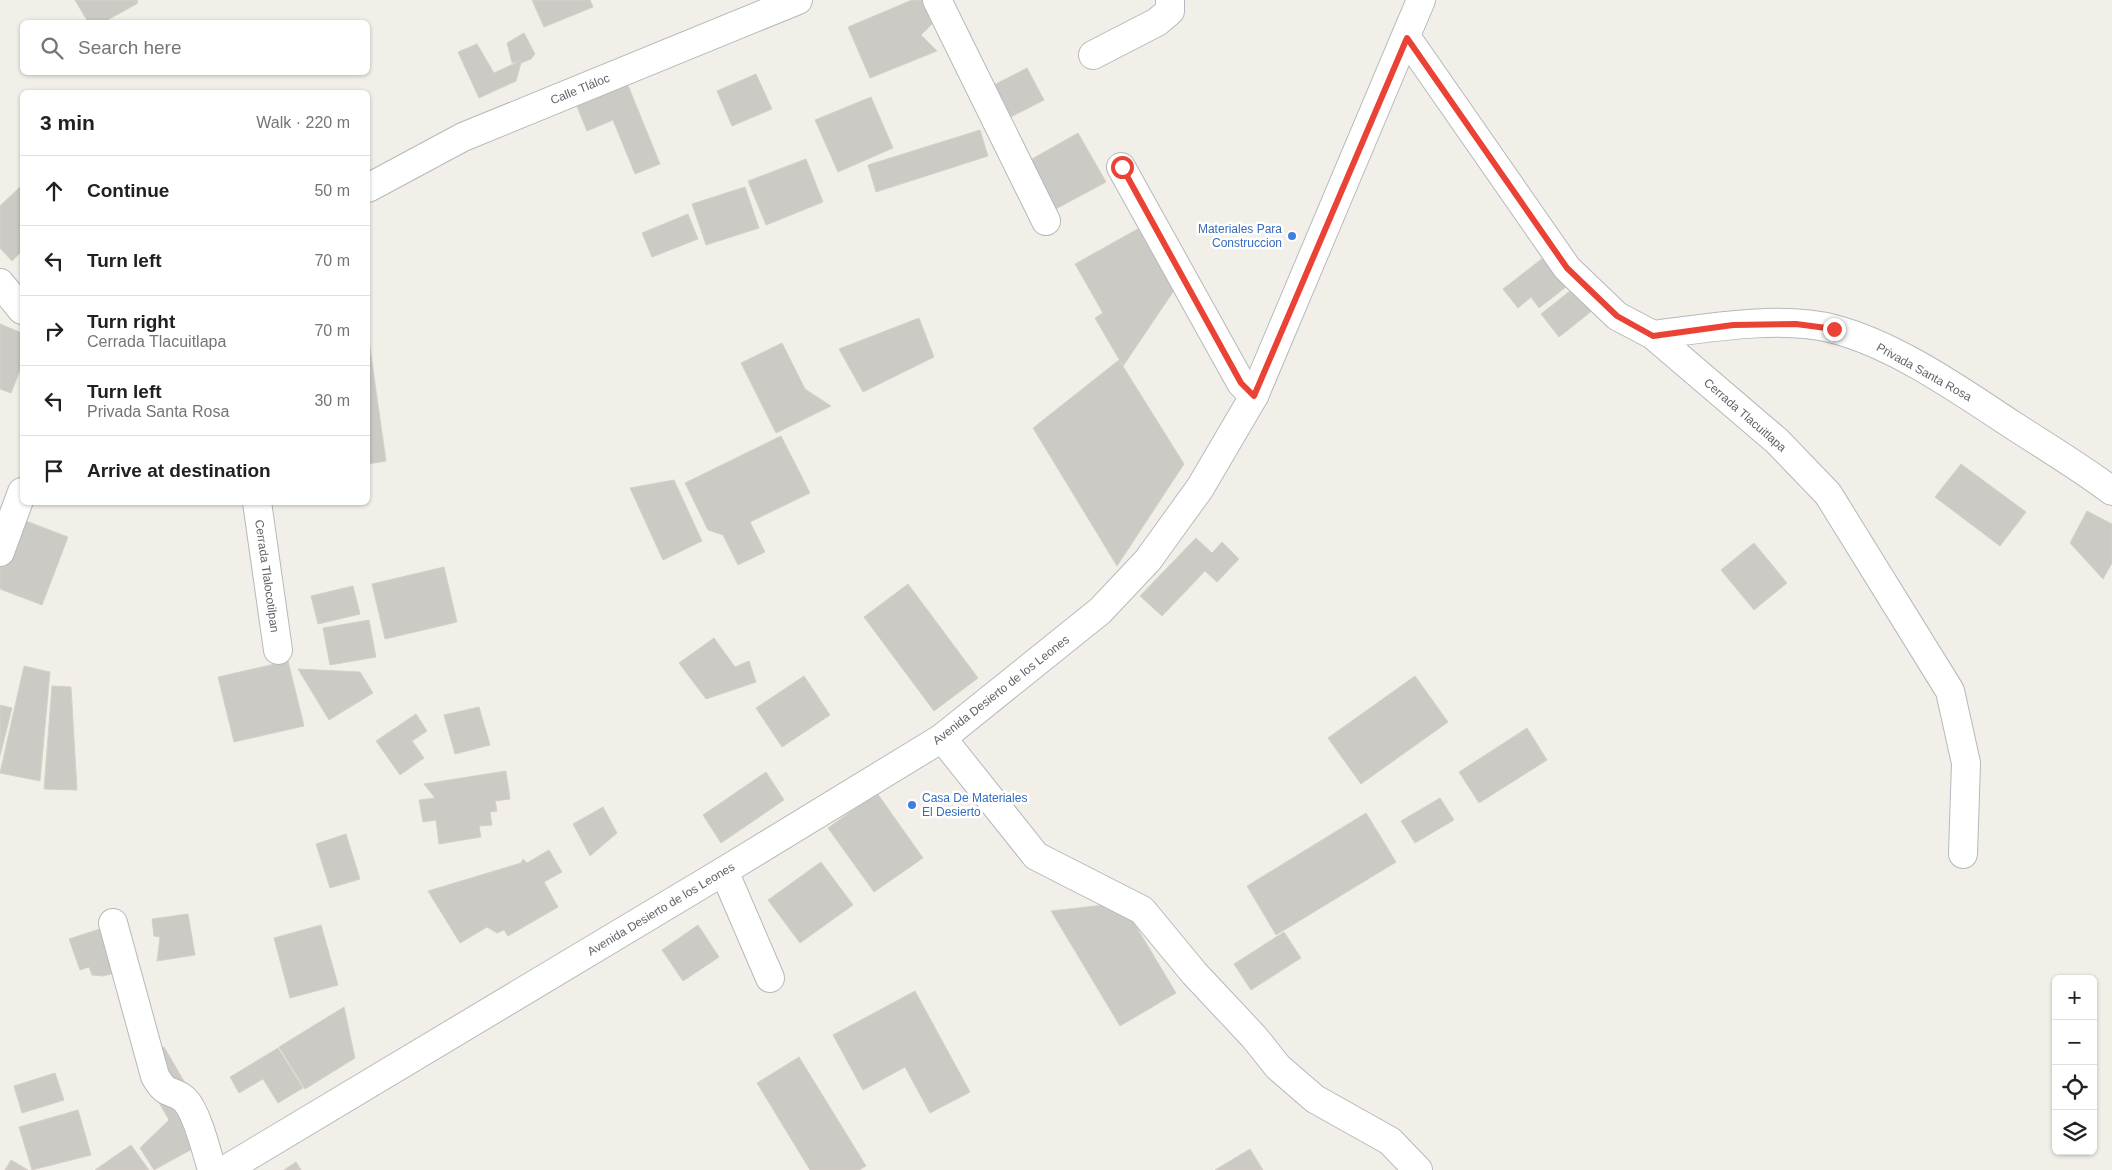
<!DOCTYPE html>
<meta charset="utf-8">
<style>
:root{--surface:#fff;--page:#f2f2f2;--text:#202124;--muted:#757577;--line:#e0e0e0}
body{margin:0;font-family:Helvetica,sans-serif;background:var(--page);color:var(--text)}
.controls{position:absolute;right:15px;bottom:15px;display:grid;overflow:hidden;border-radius:8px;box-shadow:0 1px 4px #0004}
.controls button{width:45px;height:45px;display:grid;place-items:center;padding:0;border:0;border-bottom:1px solid var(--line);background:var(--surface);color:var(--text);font:25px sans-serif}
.stop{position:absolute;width:15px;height:15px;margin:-11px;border:4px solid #ea4335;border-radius:50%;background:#fff}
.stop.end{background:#ea4335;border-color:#fff;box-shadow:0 1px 5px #0008}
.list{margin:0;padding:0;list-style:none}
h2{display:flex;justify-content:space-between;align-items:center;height:65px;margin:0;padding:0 20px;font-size:21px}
h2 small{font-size:16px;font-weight:400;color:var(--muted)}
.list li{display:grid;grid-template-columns:32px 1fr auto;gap:15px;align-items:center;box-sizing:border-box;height:70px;padding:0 20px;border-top:1px solid var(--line)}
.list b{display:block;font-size:19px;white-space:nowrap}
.list p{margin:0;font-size:16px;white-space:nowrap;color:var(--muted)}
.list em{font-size:16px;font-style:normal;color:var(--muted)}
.icon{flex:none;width:28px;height:28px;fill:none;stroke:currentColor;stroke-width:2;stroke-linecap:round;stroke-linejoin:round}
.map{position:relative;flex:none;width:2112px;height:1170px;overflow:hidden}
.search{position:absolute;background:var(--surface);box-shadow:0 1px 4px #0004;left:20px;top:20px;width:350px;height:55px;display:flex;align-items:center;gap:12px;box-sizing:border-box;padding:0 18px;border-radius:8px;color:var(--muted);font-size:19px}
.panel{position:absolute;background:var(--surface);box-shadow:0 1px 4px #0004;left:20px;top:90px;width:350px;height:415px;border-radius:8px}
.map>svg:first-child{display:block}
.building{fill:#cccac5;stroke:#d6d1c6}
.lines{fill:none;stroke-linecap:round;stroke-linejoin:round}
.street-casing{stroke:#b5b8bc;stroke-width:30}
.secondary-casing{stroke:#b6babf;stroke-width:30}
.street{stroke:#fff;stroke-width:28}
.secondary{stroke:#fff;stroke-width:28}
.route{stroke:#ea4335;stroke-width:6}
.shop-dot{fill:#3f7fe0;stroke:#fff;stroke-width:2}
.labels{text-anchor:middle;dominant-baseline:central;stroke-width:5;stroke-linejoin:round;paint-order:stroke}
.street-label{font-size:12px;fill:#5f6368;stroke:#fff}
.shop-label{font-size:12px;fill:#366cbe;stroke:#fff;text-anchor:end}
</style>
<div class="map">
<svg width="2112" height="1170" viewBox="0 0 2112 1170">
<rect width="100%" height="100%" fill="#f1efe8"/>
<!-- building -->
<path class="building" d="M75 0H137L138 3 104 22H88Z
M532 0H590L593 7 544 27Z
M912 0H924L933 23 921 35 937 51 870 78 848 27Z
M524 33 535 54 531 59 521 63 516 81 479 98 458 52 477 44 494 73 522 60 512 63 507 43Z
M1027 68 1044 100 1005 120 988 88Z
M756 74 772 109 732 126 717 91Z
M627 83 660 164 635 174 613 120 587 131 576 104Z
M871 97 893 148 838 172 815 120Z
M980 130 988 156 876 192 868 165Z
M1078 133 1106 182 1052 211 1025 163Z
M806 159 823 202 766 225 748 181Z
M22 185V251L12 261 0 248V206Z
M745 187 759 228 706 245 692 204Z
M688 214 698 239 652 257 642 233Z
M1143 226 1177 286 1123 366 1095 318 1103 313 1075 264Z
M1548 254 1571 283 1539 308 1531 297 1518 308 1503 289Z
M1575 287 1593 310 1559 337 1541 314Z
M919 318 934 357 863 392 839 349Z
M0 324 22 333V365L11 393 0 389Z
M368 334 386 461 368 464Z
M782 343 805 389 831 406 776 433 741 363Z
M1119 360 1184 464 1117 566 1033 428Z
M781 436 810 493 750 522 765 552 738 565 723 535 708 530 685 483Z
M1961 464 2026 512 2000 546 1935 497Z
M674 480 702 541 663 560 630 488Z
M2087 511 2112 524V563L2103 579 2070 543Z
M18 518 68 537 42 605 0 589V565Z
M1196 538 1212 553 1222 542 1239 559 1217 582 1205 571 1162 616 1140 596Z
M1754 543 1787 583 1754 610 1721 570Z
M444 567 457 622 385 639 372 584Z
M908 584 978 678 934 711 864 617Z
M353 586 360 614 318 624 311 596Z
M369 620 376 657 330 665 323 628Z
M714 638 735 667 749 661 756 682 706 699 679 663Z
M288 661 304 726 234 742 218 677Z
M24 666 50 672 40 781 0 773Z
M298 669 360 672 373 693 329 720Z
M804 676 830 715 782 747 756 708Z
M1415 676 1448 722 1361 784 1328 738Z
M52 686 71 687 77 790 44 789Z
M0 705 12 708 0 756Z
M479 707 490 745 455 754 444 715Z
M416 714 427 731 412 741 424 758 400 775 376 741Z
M1527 728 1547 760 1479 803 1459 772Z
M506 771 510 799 495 801 497 811 490 812 492 825 479 826 481 837 439 844 436 820 423 822 419 800 435 798 424 784Z
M766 772 784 800 721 843 703 815Z
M877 793 923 858 874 892 828 828Z
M1440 798 1454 820 1415 843 1401 821Z
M603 807 617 833 590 856 573 824Z
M1366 813 1396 862 1276 935 1247 886Z
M346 834 360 879 330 888 316 844Z
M549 850 562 872 544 882 558 907 508 936 504 930 497 933 487 927 460 943 428 891 521 863 523 859 527 863Z
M821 862 853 905 800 943 768 900Z
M1122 903 1176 993 1120 1026 1051 911Z
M188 914 195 955 157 961 160 937 154 936 152 919Z
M321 925 338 985 290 998 274 938Z
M698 925 719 957 683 981 662 950Z
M109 926 115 973 103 976 92 975 89 967 80 970 69 939Z
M1284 932 1301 958 1251 990 1234 964Z
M915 991 970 1092 930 1113 905 1067 863 1090 833 1035Z
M344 1007 355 1058 305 1089 279 1047Z
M164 1047 216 1136 154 1170 140 1148 169 1120 136 1063Z
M278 1048 303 1088 278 1103 263 1079 239 1093 230 1077Z
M799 1057 866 1166 859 1170H810L757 1083Z
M55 1073 64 1100 22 1113 14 1086Z
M78 1110 91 1155 32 1170 19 1127Z
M131 1145 149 1170H95Z
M1250 1149 1263 1170H1215Z
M11 1160 28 1170H5Z
M296 1162 301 1170H284Z"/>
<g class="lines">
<!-- street casing -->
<g class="street-casing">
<path id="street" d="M937 0 1046 221
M1407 38 1567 268 1617 316 1653 335 1777 441 1828 494 1950 691 1966 763 1963 854
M1093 55 1157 22 1170 11V0
M1121 167 1241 383 1254 396
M368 188 463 137 798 0
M0 283 22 310
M1653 335C1707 328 1781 315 1834 329 1895 345 1958 389 2011 424 2045 446 2080 467 2112 491
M257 502 278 650
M0 552 22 492
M942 738 1036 856 1142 910 1194 973 1254 1037 1278 1067 1315 1099 1390 1141 1418 1170
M724 871 770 978
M113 923 155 1076C167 1098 172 1088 185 1100 197 1112 207 1153 212 1170"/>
</g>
<!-- secondary casing -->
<g class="secondary-casing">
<path id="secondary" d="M225 1170 724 871 942 738 1100 611 1148 560 1200 488 1254 396 1421 0"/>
</g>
<!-- street -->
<use href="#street" class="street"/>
<!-- secondary -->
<use href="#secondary" class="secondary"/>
</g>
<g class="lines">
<!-- route -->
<path class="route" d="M1122 167 1241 383 1254 396 1407 38 1567 268 1617 316 1653 336 1733 325 1796 324 1834 329"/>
</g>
<!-- markers -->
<g class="shop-dot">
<circle cx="1292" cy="236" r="5"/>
<circle cx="912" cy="805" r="5"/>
</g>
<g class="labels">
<!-- street labels -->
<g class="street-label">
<text transform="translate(580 89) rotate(-22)">Calle Tláloc</text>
<text transform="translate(1924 372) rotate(29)">Privada Santa Rosa</text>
<text transform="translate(1745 415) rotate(41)">Cerrada Tlacuitlapa</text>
<text transform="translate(267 576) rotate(82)">Cerrada Tlalocotilpan</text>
<text transform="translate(1001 690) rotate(-38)">Avenida Desierto de los Leones</text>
<text transform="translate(661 909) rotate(-31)">Avenida Desierto de los Leones</text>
</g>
<!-- shop labels -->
<g class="shop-label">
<text x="1282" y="229">Materiales Para<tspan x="1282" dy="14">Construccion</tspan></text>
<text x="922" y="798" text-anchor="start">Casa De Materiales<tspan x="922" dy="14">El Desierto</tspan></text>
</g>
</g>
</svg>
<div class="controls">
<button>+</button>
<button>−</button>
<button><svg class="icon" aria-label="locate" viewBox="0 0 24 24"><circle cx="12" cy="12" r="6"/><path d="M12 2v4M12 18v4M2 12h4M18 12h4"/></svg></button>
<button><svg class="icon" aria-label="layers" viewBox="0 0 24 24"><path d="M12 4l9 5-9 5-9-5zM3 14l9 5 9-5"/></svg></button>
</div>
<div class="stop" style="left:1122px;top:167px"></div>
<div class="stop end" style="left:1834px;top:329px"></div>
<div class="search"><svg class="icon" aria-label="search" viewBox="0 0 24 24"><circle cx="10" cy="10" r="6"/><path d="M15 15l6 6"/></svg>Search here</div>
<section class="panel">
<h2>3 min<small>Walk · 220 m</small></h2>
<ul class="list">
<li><svg class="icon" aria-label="ahead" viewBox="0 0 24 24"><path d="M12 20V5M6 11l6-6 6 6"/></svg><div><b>Continue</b></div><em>50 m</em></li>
<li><svg class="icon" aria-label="left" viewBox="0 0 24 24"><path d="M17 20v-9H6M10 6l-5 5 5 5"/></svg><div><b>Turn left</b></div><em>70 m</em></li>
<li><svg class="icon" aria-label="right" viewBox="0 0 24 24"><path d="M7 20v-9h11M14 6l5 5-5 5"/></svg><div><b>Turn right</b><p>Cerrada Tlacuitlapa</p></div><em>70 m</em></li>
<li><svg class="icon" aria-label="left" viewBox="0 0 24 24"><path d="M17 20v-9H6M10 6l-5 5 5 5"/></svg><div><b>Turn left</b><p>Privada Santa Rosa</p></div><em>30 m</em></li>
<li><svg class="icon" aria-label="arrive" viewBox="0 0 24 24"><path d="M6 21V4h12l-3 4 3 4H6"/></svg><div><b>Arrive at destination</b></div></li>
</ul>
</section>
</div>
